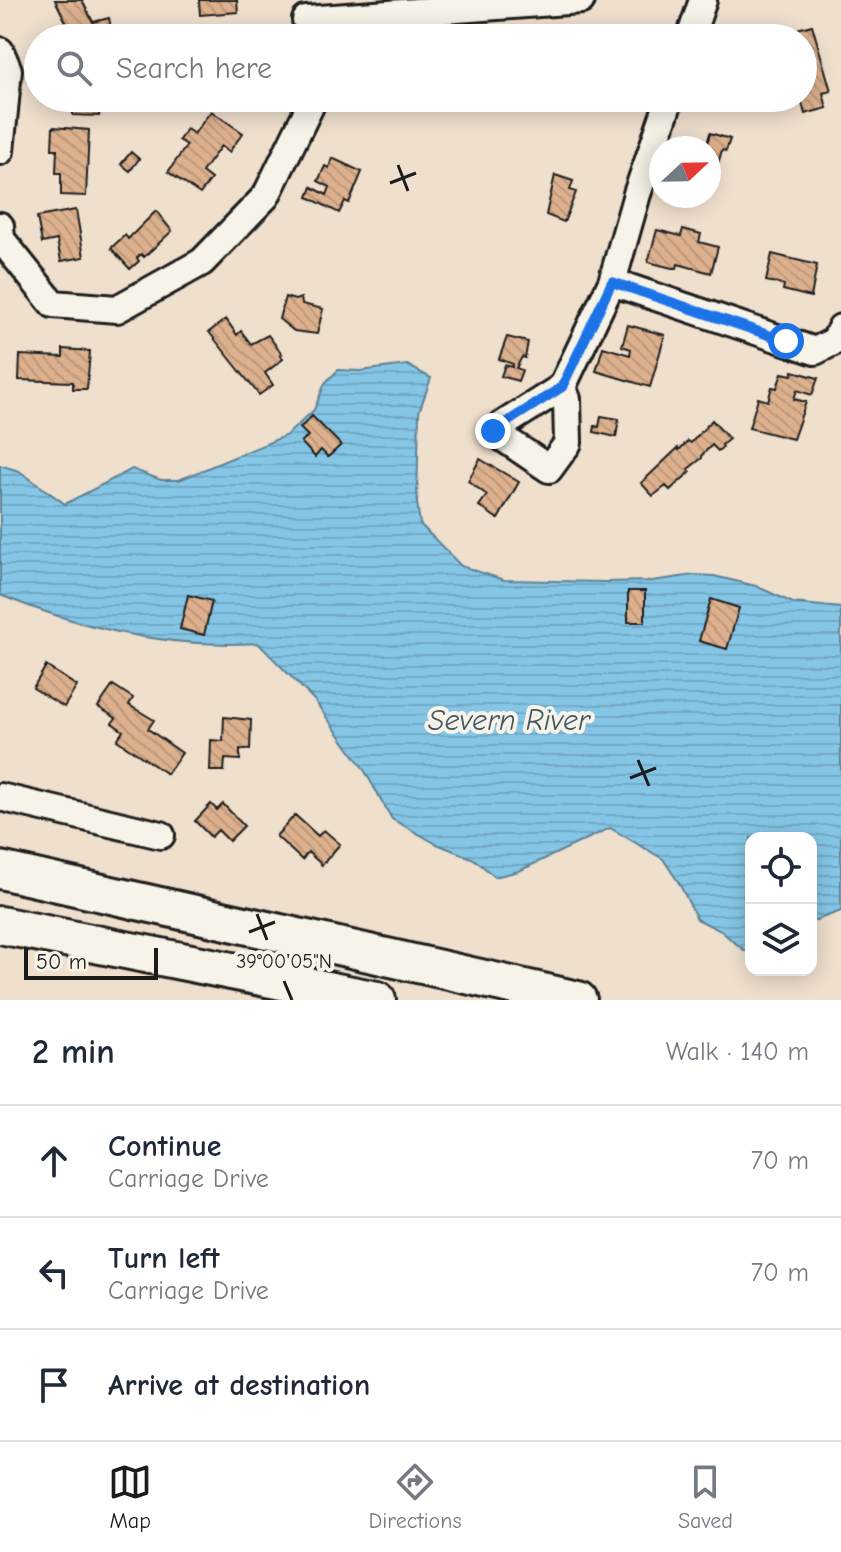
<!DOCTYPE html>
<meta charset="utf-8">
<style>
:root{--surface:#fff;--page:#f2f2f3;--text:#1f2937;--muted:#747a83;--line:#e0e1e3;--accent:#1c1c1c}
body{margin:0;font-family:"Comic Neue",sans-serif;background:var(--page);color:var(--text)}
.controls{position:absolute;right:24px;bottom:24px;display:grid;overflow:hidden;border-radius:16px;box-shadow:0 4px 20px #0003}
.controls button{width:72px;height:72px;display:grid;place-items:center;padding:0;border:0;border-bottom:2px solid var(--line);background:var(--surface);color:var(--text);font:40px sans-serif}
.compass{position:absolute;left:649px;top:136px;width:72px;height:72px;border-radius:50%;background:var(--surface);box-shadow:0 4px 20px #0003;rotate:68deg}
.scale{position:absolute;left:24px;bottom:20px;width:134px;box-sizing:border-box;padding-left:8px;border:4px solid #1c1c1c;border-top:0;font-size:22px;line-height:28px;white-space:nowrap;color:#1c1c1c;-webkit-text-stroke:6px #f7f3e8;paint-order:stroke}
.stop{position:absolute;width:24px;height:24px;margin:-18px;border:6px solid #1a73e8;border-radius:50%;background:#fff}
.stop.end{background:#1a73e8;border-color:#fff;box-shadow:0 2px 8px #0008}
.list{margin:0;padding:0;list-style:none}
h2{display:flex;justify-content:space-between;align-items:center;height:104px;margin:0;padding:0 32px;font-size:34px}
h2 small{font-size:26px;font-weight:400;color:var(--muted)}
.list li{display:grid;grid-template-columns:52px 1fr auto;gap:24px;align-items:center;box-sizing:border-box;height:112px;padding:0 32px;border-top:2px solid var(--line)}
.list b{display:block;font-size:30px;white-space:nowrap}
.list p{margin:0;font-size:26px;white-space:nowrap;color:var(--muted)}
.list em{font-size:26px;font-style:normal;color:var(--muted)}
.icon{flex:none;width:44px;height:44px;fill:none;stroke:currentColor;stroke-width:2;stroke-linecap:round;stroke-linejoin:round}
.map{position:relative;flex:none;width:841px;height:1000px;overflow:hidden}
.search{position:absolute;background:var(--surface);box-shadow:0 4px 20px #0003;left:24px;right:24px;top:24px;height:88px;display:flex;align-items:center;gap:20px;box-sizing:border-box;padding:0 28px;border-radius:44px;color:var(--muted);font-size:30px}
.sheet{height:440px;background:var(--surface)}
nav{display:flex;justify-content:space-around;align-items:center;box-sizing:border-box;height:112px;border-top:2px solid var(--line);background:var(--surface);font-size:22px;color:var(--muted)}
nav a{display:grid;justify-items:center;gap:4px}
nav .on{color:var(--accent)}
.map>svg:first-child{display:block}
.water{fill:url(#water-rules);stroke:#5b8295;stroke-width:2}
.building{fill:url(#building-back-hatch);stroke:#1c1c1c;stroke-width:2}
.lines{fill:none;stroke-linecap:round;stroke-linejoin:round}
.minor-casing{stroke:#1c1c1c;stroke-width:32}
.highway-casing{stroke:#1c1c1c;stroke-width:42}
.minor{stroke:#f7f3e8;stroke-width:26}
.highway{stroke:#f7f3e8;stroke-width:36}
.route{stroke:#1a73e8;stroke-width:10}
.ticks{fill:none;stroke:#1c1c1c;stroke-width:3}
.labels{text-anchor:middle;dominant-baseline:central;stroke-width:8;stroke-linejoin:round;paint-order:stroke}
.water-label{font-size:30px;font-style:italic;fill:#415863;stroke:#f7f3e8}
.ticks-label{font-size:20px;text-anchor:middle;fill:#1c1c1c;stroke:#f7f3e8;stroke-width:8;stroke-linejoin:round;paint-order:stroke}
</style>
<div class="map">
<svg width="841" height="1000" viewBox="0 0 841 1000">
<defs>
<pattern id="water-rules" width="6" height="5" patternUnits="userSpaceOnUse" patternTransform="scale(2)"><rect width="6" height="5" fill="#85c6e6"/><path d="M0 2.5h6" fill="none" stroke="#72aac5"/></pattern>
<pattern id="building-back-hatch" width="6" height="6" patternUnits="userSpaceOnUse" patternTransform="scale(2)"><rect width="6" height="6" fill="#ddb18e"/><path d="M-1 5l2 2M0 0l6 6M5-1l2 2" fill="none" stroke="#bd987a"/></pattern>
</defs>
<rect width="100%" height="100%" fill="#efdfcd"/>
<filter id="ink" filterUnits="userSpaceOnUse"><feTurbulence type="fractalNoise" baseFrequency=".0125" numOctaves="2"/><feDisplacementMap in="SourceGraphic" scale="16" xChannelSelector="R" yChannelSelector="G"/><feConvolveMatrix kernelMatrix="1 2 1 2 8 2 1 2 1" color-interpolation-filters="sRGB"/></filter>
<g filter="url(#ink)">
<!-- water -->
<path class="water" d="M407 365 431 378 419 412 417 503 420 524 461 566 504 580 605 582 652 581 694 575 714 576 756 586 793 603 841 608V911L811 922V838H751V948L745 951 721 931 697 919 679 883 663 859 610 828 519 871 495 877 474 859 437 844 392 819 363 768 314 700 258 643C170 649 81 628 0 595V465L19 471 65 504 132 469 161 480H179L287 435 314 410 325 383 338 370 360 371Z"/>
<!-- building -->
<path class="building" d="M55 0H82L93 22 109 18 113 38H74Z
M199 0H237L238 12 200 15Z
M812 25 831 91 823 93 827 108 805 114 801 99 792 102 791 98H803V38H792L790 31Z
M73 98H100L99 116 73 115Z
M211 111 243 133 229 152 221 146 207 165 202 172 211 179 200 194 168 172 187 145 179 140 187 129 194 134Z
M53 127 89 130 86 196 61 195V173H56L57 149H52Z
M710 133 730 139 726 151 722 150 712 185 709 184V148H695L697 141 707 144Z
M131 152 139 159 130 171 121 164Z
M332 158 362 172 349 203 345 201 339 213 308 197 312 187 327 195 330 187 318 181 325 166 329 168Z
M555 175 573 181 570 190 576 192 564 222 546 215Z
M76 210 84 257 61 261 57 240 42 243 37 217Z
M156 211 172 231 144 257 141 254 137 258 139 261 130 269 111 248 125 235 128 239Z
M683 229 701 234 699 242 718 247 711 273 678 264 677 268H672L648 262 657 230 681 236Z
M772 254 817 265 811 297 783 290 784 285 766 281Z
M285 297 295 300 301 298 302 304 323 309 317 334 294 331 279 319Z
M226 319 237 335 241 331 251 344 268 335 282 354 280 355 283 359 265 373 273 385 259 395 209 332Z
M628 325 665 335 650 387 596 371 603 347 630 355 631 349 622 346Z
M507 337 528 342 525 358 522 357 516 368 522 370 518 381 501 376 505 365 512 367 513 364 499 359Z
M63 349 90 351 87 389H73V382L19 380 20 355 63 357Z
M793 371 818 378 812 395 797 390 794 399 806 402 793 439 749 428 758 398 768 401 772 387 777 388 782 373 792 375Z
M312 416 341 445 328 457 321 450 315 457 301 442 308 436 300 428Z
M601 416 619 419 616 437 594 432 595 426 599 427Z
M712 420 729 439 722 445 723 447 718 451 712 445 702 455V458L688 469 690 472 670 490 666 486 653 496 641 483 678 448 679 450 688 441 691 443Z
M480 459 519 482 498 519 479 506 487 495 468 481Z
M628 591H645V622H628Z
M188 595 212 601 204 635 180 629Z
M711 599 739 608 727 649 699 641Z
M46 666 77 686 64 707 33 688Z
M113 685 133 698 129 705 154 720 148 729 182 753 167 774 117 740 123 731 112 723 116 718 98 707Z
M224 717 251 720 250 750 240 749V760L225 759 224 771H210L211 740 223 741Z
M211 804 217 810 223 804 244 826 229 841 218 830 211 837 195 821Z
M295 815 318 836 324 830 340 844 322 865 308 852 302 860 276 836Z"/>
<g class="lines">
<!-- minor casing -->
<g class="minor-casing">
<path id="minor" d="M306 20 581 0
M690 38 703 0
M0 51 8 70 0 151
M0 226 1 239 53 304 117 309 202 262 266 196 310 106V98
M612 282 637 194 670 98
M562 387 567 399 568 443 549 469 493 431 562 387 612 282 815 351 835 341 841 328
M0 797 161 835"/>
</g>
<!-- highway casing -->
<g class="highway-casing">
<path id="highway" d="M0 870 578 1000
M0 925 377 1000"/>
</g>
<!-- minor -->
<use href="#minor" class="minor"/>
<!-- highway -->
<use href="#highway" class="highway"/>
</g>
</g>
<g class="lines" filter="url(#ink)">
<!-- route -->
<path class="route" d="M493 431 562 387 612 282 786 341"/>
</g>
<!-- ticks -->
<path class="ticks" d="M398 165 408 191M390 183 416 173M638 760 649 786M630 778 656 768M257 914 267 940M249 932 275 922M284 981 292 1000"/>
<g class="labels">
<!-- water labels -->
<g class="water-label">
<text x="509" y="720">Severn River</text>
</g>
</g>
<g class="ticks-label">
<text x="284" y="968">39°00'05"N</text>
</g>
</svg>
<div class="controls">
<button><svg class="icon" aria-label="locate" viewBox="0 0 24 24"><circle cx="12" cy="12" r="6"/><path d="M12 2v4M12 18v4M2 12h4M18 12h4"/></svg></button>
<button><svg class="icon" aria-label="layers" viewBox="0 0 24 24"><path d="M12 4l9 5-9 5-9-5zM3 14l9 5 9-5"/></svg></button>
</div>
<svg class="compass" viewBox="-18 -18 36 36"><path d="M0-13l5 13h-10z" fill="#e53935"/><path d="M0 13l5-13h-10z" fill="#747a83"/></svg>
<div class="scale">50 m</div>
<div class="stop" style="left:786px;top:341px"></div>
<div class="stop end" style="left:493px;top:431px"></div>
<div class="search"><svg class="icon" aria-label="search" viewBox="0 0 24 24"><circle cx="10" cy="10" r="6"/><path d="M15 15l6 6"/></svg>Search here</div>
</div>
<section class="sheet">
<h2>2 min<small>Walk · 140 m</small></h2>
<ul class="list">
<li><svg class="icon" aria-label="ahead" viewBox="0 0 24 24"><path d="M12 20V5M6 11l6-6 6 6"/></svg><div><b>Continue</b><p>Carriage Drive</p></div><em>70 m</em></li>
<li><svg class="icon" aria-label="left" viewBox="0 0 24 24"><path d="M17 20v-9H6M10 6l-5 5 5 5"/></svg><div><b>Turn left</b><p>Carriage Drive</p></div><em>70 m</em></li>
<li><svg class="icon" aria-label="arrive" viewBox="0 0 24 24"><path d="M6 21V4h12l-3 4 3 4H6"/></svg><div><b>Arrive at destination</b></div></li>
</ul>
</section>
<nav>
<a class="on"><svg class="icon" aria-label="map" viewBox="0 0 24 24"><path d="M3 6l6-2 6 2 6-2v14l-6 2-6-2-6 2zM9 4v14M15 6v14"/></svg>Map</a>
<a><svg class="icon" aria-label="directions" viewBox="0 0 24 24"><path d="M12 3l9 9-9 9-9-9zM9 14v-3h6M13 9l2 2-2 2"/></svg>Directions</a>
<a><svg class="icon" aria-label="saved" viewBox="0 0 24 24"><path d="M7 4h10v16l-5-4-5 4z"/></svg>Saved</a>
</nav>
